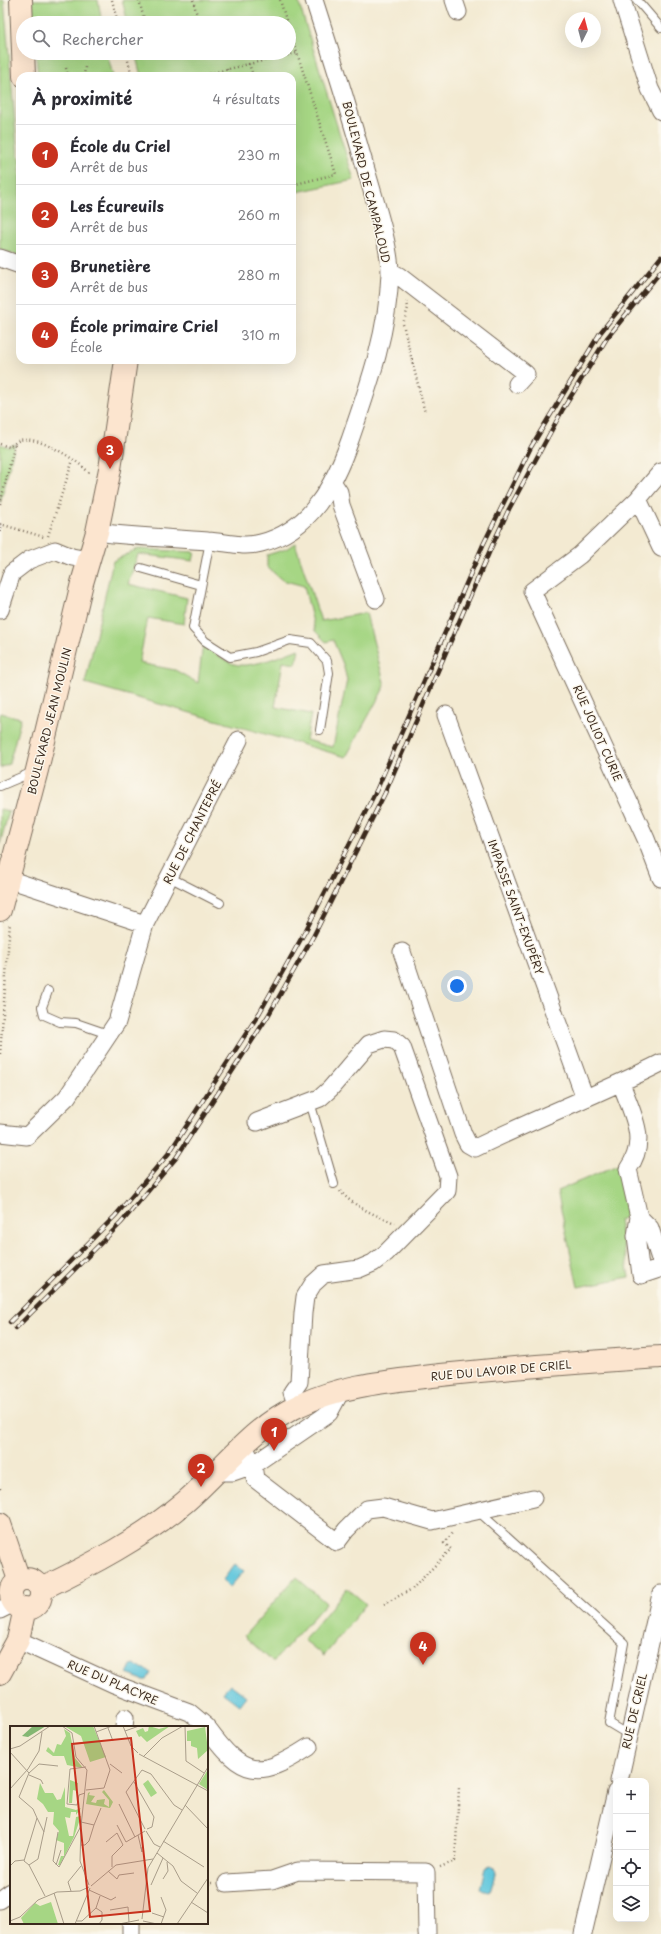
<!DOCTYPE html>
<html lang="fr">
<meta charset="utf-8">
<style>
:root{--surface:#fff;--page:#f2f2f3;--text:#2b2b33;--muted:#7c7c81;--line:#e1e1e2;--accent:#c8321e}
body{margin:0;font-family:"Playpen Sans",sans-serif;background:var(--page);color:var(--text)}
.controls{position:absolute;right:12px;bottom:12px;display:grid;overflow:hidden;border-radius:8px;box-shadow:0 4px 16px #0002}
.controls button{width:36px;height:36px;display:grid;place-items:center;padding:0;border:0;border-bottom:1px solid var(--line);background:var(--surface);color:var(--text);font:20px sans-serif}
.compass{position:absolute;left:565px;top:12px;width:36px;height:36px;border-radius:50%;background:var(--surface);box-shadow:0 4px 16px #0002;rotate:6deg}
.you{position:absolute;left:457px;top:986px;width:14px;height:14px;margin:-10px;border:3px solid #fff;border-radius:50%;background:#1a73e8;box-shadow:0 0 0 6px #1a73e833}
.badge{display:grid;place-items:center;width:26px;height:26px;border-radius:50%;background:var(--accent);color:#fff;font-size:13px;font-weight:700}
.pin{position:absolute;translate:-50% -33px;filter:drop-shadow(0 1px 2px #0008)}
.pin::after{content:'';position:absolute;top:21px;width:14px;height:12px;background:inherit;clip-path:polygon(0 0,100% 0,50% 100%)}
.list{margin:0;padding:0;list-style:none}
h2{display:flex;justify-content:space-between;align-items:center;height:52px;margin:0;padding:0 16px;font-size:17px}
h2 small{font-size:13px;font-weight:400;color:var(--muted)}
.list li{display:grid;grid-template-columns:26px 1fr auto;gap:12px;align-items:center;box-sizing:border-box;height:60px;padding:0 16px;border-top:1px solid var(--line)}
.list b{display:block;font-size:15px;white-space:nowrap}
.list p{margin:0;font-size:13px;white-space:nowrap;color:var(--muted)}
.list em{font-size:13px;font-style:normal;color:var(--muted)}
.icon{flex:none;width:22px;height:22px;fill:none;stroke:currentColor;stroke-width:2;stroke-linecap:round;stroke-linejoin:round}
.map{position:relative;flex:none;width:661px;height:1934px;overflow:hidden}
.search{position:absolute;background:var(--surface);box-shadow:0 4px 16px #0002;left:16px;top:16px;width:280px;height:44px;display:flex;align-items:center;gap:10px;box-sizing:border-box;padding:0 14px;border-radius:22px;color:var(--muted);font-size:15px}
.panel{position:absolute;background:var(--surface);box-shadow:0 4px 16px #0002;left:16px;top:72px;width:280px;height:292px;border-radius:12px}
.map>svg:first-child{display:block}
.green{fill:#a6d684;stroke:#708051}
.water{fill:#5fc6dc;stroke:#4d787d}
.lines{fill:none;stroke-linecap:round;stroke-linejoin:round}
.lane-casing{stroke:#7b6d5d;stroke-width:10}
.street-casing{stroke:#7b6d5d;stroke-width:19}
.secondary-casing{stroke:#7b6d5d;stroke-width:24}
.path{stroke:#7b6d5d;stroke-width:2.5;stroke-dasharray:1 3;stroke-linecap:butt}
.lane{stroke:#fff;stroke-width:8}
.street{stroke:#fff;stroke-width:17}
.secondary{stroke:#fce5cf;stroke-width:22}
.rail-casing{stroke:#3b2a1e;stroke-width:4.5}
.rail{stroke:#fbf7ec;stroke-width:3;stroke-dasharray:9;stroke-linecap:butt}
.labels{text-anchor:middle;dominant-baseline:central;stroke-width:3;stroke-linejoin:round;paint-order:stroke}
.street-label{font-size:11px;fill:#3b2a1e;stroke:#fbf7ec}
.inset-road{fill:none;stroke:#a99d8a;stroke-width:1}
.view{fill:#c8321e;fill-opacity:0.15;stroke:#c8321e;stroke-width:2}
.inset-edge{fill:none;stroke:#3b2a1e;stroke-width:2}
</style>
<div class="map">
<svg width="661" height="1934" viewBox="0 0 661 1934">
<rect width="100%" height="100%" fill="#fbf7ec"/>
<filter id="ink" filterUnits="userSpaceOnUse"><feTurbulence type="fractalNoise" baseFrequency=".025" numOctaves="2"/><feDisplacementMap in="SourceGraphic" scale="8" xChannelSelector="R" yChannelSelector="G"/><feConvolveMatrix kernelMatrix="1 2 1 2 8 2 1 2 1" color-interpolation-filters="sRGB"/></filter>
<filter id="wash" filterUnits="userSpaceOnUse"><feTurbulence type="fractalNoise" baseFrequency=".012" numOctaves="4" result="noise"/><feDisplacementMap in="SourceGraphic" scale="16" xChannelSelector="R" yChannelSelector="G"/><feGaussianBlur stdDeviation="0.9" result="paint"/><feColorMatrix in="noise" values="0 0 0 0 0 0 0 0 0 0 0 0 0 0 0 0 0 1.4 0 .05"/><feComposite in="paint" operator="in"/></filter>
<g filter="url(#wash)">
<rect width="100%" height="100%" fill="#f3ead2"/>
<!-- green -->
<path class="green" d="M0 0H4L18 156 20 160V256L0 249Z
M30 0H98L102 23H31Z
M122 0H298L354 180 292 193V76H141L135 53H289V23H128Z
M64 53H107L113 76H38L36 57Z
M0 444 9 447 15 444 0 504Z
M295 543 321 621 366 613 385 686 346 757 85 683 113 561 138 549 195 552 193 561 138 554 128 584 187 598 184 624 148 618 139 663 175 670 198 683 203 644C213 651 226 663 238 665 256 667 282 655 299 649L296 664 283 662 275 707 311 714 306 740 333 747 347 680 343 664 333 640 326 642 315 631 304 586 282 580 267 567V555L286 549Z
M0 713 21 718 9 764 0 768Z
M0 809 9 811 0 844Z
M620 1164 631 1215 619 1220 629 1277 578 1287 557 1191Z
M296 1577 326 1603 273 1662 244 1636Z
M347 1588 366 1604 324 1656 304 1640Z"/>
<!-- water -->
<path class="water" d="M235 1564 244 1571 230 1587 222 1581Z
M135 1664C139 1670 147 1667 151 1673L147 1680H143L127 1674 131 1665Z
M230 1684 246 1696 239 1705 223 1693Z
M491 1866 496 1871 490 1891 480 1889 485 1868Z"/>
</g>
<g filter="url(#ink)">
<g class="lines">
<!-- lane casing -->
<g class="lane-casing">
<path id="lane" d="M637 0 661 28
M210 541 193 628 205 641 230 657 256 652 290 640 311 643 327 661 329 673 320 730
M141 568 201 585
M0 786 33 772
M169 877 220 903
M48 991 42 1007 44 1015 60 1022 76 1023 108 1034
M310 1102 334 1184
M478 1511 624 1643 609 1723 629 1735"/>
</g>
<!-- street casing -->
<g class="street-casing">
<path id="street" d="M454 0 458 12
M622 0 650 89 661 111
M0 258 20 265
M390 271 399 276 526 374 517 384
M661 472 638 499 580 555 532 591 646 839 661 878
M333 483 339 492 341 505 376 599
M638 499 661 548
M97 532C134 537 171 538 208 541 226 542 243 548 261 543 311 530 334 485 350 440 369 385 388 332 390 273 390 249 378 211 371 187 353 124 334 62 314 0
M0 610 12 573 29 560 55 550 72 557 88 560
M446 715 585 1098
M145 924 239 740
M402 952 463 1134 468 1144 475 1148C536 1118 600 1094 661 1063
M621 1083C632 1114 649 1140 628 1169L639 1217 636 1236 641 1275 659 1269 661 1265
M257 1122 320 1098 330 1089 369 1044 384 1039 394 1040 402 1047 448 1176 447 1191 386 1253 373 1263 359 1269 324 1274 313 1284 305 1297 303 1313 299 1382 292 1392 294 1398 300 1405
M0 1133 27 1136 67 1097 117 1022 145 924 8 879
M639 1217 650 1228 661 1262
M243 1444 253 1465 255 1479 337 1542 346 1530 367 1509 383 1507 432 1521 533 1498
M217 1472H233L253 1465 329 1413 342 1389
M0 1610 14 1603
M18 1640 114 1684 189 1712 207 1727
M124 1727 125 1718
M207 1728C243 1777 258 1780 309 1747
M619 1781 661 1594
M227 1883 272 1880 298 1871 426 1872 427 1934
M0 1900 11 1892
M131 1934V1923
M583 1934 616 1792"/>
</g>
<!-- secondary casing -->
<g class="secondary-casing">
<path id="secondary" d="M21 0 24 76
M0 910 37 770 82 583 97 532 110 469 126 360
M0 1524 19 1580
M11 1594a15 15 0 1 1 30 0a15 15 0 1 1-30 0Z
M41 1589C91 1565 142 1538 185 1502 223 1469 253 1426 300 1405 344 1384 394 1381 441 1375 514 1367 588 1362 661 1357
M0 1673 18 1640 25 1608"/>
</g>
<!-- path -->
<path class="path" d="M112 0 118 23
M139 0 145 23
M193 0 199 23
M280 0 287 23
M289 28 336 174 292 185
M126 53 132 76
M153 53H155
M66 68 68 76
M227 69 230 76
M84 76 85 67
M198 76 208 74
M209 76 208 74 249 64
M253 76 249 64 297 53
M407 301 408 308 403 324 425 413
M0 444 9 447C12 445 16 442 20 440 38 435 80 461 91 475
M0 504 15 444
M0 524 44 537
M0 532 2 524
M48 536 73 460
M0 1054 10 923
M340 1191C354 1207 375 1215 395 1223
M0 1488V1492
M384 1604 412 1589 451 1549 444 1543 452 1533
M440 1867 455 1861 459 1788
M207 1883H213"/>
<!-- lane -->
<use href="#lane" class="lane"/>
<!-- street -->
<use href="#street" class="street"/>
<!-- secondary -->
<use href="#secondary" class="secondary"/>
<!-- rail casing -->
<g class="rail-casing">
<path id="rail" d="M10 1322 115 1216 169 1153 260 1012 306 930 377 789 483 545 531 447 600 333 661 257
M16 1328 121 1223 176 1158 268 1016 314 935 385 793 491 548 509 509 563 409 607 338 661 271"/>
</g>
<!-- rail -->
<use href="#rail" class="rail"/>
</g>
</g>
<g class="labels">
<!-- street labels -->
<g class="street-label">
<text transform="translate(367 182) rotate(76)">BOULEVARD DE CAMPALOUD</text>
<text transform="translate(49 721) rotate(-76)">BOULEVARD JEAN MOULIN</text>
<text transform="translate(598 733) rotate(66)">RUE JOLIOT CURIE</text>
<text transform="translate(192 832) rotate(-63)">RUE DE CHANTEPRÉ</text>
<text transform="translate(516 907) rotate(70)">IMPASSE SAINT-EXUPÉRY</text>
<text transform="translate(501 1370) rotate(-5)">RUE DU LAVOIR DE CRIEL</text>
<text transform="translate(113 1682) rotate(23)">RUE DU PLACYRE</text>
<text transform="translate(634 1711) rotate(-77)">RUE DE CRIEL</text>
</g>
</g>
<!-- overview -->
<g transform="translate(10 1726)">
<rect width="198" height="198" fill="#f3ead2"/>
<path d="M54 0H83L96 31 80 36 71 10ZM139 0 149 3 160 0 137 16 131 10 129 11 126 5 133 2 135 6 138 5ZM195 1 198 24 188 33 187 22 181 20V15H177V5ZM54 3 60 7 65 32 73 42 57 39 54 30H43L36 25 38 21 44 27 47 18 51 19 56 10ZM197 45 198 47V64L189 58ZM60 54 68 57 67 65 63 64 62 77H59ZM138 54 147 67 141 71 133 58ZM30 57 35 67H43L47 74 51 73 55 61V81L66 84 71 82 66 89V86H61L60 92 55 91 59 110H63L66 91 71 90 64 111 50 139H48L51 130H54V117L46 114 49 105 43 98 44 86H38L33 78 27 73ZM94 64 103 76 100 82 76 78 78 67 80 66 85 65 80 66 79 69 85 70 81 76 86 77 87 74 95 73 94 78 99 81V74L92 66ZM41 176 48 198H14L11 192 25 177 30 180Z" fill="#a6d684"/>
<path d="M23 0H36L18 11 12 10Z" fill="#84b772"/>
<path class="inset-road" d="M52 0 62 7 66 31 77 44 71 100 70 135 79 159M113 0 121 20 128 27M175 0 176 35 194 47M98 2 103 15M115 5 129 0M86 6 102 0M0 23 10 20 40 0M0 26 19 47 29 38 48 40M129 28 198 65M133 31 152 12 173 0M100 38 112 47M19 47 9 71 23 83 27 92 14 135 19 139 35 170M19 49 31 54 33 58M124 56 144 91 142 101 137 103M0 63 18 43 29 25 32 6M76 64 94 62 100 44 84 0M75 67 69 69 67 79 57 78 60 43 76 41M109 78 125 111M175 79 198 103M27 92 34 106M84 99 91 82M107 99 116 116 135 105M135 103 116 66 132 44 141 48 164 79 172 84M136 105 144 118 150 121M48 106 43 135 49 141 71 100M128 109 132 126 131 121M153 115 194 141M96 116 107 107 113 119 102 130V141M71 119H75L79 115 84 99 71 96M147 127 163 140 171 155 187 167M19 139 28 133 37 91M46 139 51 124M0 140 5 135 14 134M98 145 107 153 109 149 124 147M153 153 158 145 157 136M141 159 153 132M81 160 106 139 143 133M79 164 101 174 106 171M61 165 58 156 71 140M44 167 54 198M151 171 156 184 151 198M181 176 198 187M86 182 92 186V194L89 198M100 184 118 181 119 196M142 187 154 191M132 193 138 142 198 41M0 195 10 191 28 174 47 166 70 165 79 161M67 195H72L86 182 90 170M133 195 147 198M65 198 80 162M109 198 129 194M167 198 198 152"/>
<path class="view" d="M121 12 140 185 80 191 62 18Z"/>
<rect width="198" height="198" class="inset-edge"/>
</g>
</svg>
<div class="controls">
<button>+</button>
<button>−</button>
<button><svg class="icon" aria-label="locate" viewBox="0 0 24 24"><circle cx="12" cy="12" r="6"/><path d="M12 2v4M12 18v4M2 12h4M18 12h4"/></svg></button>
<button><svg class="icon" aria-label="layers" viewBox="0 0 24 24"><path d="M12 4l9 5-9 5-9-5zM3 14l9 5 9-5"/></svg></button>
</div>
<svg class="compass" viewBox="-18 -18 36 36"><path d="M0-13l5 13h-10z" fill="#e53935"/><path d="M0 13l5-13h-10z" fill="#7c7c81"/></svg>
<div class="you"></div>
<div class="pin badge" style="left:274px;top:1451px">1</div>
<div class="pin badge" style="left:201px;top:1487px">2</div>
<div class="pin badge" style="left:110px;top:469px">3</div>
<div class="pin badge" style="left:423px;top:1665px">4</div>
<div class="search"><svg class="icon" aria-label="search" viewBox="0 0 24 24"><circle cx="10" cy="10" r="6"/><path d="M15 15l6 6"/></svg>Rechercher</div>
<section class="panel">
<h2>À proximité<small>4 résultats</small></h2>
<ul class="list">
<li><span class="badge">1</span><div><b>École du Criel</b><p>Arrêt de bus</p></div><em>230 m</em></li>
<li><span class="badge">2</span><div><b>Les Écureuils</b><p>Arrêt de bus</p></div><em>260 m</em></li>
<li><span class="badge">3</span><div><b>Brunetière</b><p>Arrêt de bus</p></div><em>280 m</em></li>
<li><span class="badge">4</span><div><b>École primaire Criel</b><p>École</p></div><em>310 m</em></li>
</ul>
</section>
</div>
